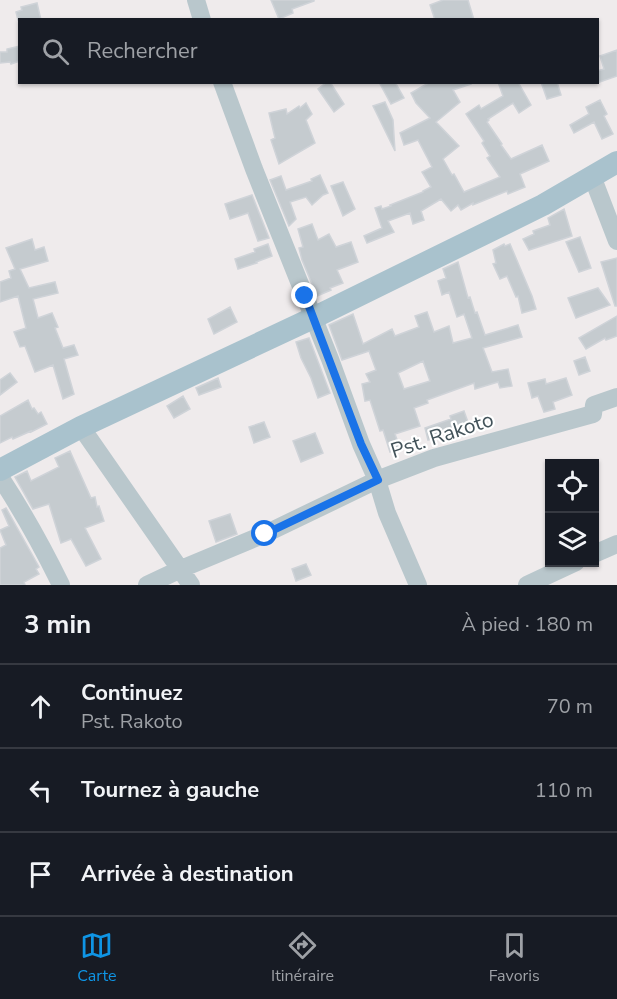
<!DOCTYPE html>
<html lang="fr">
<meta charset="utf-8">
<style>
:root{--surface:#171b24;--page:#242831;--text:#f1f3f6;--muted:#9ea1a6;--line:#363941;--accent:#0f95e5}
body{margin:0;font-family:"Nunito Sans",sans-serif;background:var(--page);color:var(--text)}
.controls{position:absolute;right:18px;bottom:18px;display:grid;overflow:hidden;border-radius:0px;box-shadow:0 2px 4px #0004}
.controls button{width:54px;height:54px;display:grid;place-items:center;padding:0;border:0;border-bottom:2px solid var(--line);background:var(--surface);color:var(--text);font:30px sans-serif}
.stop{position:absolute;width:18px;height:18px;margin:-14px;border:4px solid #1a73e8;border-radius:50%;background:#fff}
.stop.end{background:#1a73e8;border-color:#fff;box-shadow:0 2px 6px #0008}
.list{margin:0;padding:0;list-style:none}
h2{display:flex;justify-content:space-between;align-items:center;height:78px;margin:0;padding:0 24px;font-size:26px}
h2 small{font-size:20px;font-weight:400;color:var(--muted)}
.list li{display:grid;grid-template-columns:39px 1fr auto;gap:18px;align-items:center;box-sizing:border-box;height:84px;padding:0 24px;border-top:2px solid var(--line)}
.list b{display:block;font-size:22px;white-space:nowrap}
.list p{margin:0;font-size:20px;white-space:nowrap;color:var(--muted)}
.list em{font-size:20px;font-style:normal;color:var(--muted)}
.icon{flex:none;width:33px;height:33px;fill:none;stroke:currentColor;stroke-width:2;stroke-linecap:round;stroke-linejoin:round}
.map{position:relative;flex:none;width:617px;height:585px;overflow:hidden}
.search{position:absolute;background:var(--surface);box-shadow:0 2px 4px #0004;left:18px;right:18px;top:18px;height:66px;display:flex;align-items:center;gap:15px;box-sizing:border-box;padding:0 21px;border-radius:0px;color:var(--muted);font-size:22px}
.sheet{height:330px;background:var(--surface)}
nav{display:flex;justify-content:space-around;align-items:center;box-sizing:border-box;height:84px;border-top:2px solid var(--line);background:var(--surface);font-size:16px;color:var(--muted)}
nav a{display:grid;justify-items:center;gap:3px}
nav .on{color:var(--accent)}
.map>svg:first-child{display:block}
.building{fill:#c5cbcf;stroke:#cfd3d8;stroke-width:1.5;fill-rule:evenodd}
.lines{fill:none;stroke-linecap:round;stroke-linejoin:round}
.minor{stroke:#b9c7cc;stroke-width:18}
.major{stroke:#a9c2cd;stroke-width:22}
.route{stroke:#1a73e8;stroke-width:8}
.labels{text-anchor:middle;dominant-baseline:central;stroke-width:4.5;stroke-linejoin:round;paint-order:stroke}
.street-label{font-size:21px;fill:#43535a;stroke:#fff}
</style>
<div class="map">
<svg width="617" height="585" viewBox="0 0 617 585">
<rect width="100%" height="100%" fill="#efebec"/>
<!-- building -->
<path class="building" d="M271 0H314V1L292 9 293 13 279 19Z
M443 0H468L474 20H435L430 5Z
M37 3 41 20H18L16 12 22 10 21 7Z
M20 46V61L11 64 10 62 0 63V52H7V49Z
M617 50V76L597 83V71L604 69 600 56Z
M327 82H330L344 104 334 112 318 89Z
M379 82H395L404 98 391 104Z
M430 82H470L471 84 453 90 460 102 436 122 459 146 443 159 452 175 454 174 464 192 500 177 487 158 490 156 482 143 484 141 466 114 479 105 481 109 503 96 498 82H518L531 105 519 113 513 103 488 119 489 120 487 122 502 144 501 145 511 159 542 145 549 161 520 174 525 187 508 194 507 191 473 205V203L461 210 458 205 451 211 441 199 421 211 424 220 413 224 410 213 388 221 394 232 367 243 364 236 382 228 375 208 381 206 382 209 391 206 390 205 423 192V191L431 187 422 172 432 167 418 140 404 145 400 133 430 118 416 103 411 93Z
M541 82H557L561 95 547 99Z
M600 100 607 114 604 116 613 134 602 139 594 122 574 133 570 125 589 114 586 107Z
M385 102 393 120 395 151 373 106Z
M306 103 312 114 306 120 315 143 279 164 271 140 275 138 269 113 286 109 287 114 299 106 300 108Z
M320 175 328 193 323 195 312 205 306 197 290 202 296 219 289 226 270 180 281 176 286 190 312 181 311 179Z
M343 182 355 209 343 216 331 186Z
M252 195 269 238 258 241 248 213 230 219 225 204Z
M564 209 572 236 529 250 523 239 534 234 533 231 550 225 548 218Z
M312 224 318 240 329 234 336 247 351 242 358 262 337 270 343 283 330 288 331 290 317 296 302 260 299 248 303 247 298 229Z
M580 237 591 268 579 272 566 242Z
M32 239 35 250 44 247 48 261 20 269 29 288 55 282 58 293 33 299 38 318 52 313 58 327 55 328 63 348 74 345 78 355 64 359 74 394 63 399 53 365 35 372 25 346 20 347 14 332 26 328 18 296 0 302V282L11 278 9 271 15 269 6 248Z
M268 244 272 256 256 262 257 263 238 269 235 259 255 252 254 249Z
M504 244 505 246 510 244 532 296 536 309 522 313 518 296 516 297 507 276 500 279 493 264 496 263 493 250Z
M617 258V306H615L601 262Z
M458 262 468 298 470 297 475 313 477 312 485 335 518 325 522 337 483 348 492 372 508 369 512 386 500 388 498 382 475 389 474 383 427 400 428 403 414 408 420 426 395 434 400 448 390 452 383 430 380 431 370 400 365 401 362 384 370 382 366 374 376 370 369 351 342 360 329 325 353 314 363 344 392 329 395 336 419 327 415 316 427 312 434 332 449 326 453 343 472 338 464 314 457 317 449 292 442 295 438 281 446 278 443 269ZM423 361 430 381 404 389 398 373Z
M598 288 610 305 576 318 568 298Z
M230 307 237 322 214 334 208 319Z
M617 316V336L606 340 605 338 586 349 579 338Z
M309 338 330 393 318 398 311 378 301 358 296 342Z
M585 357 590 371 579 375 574 361Z
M10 373 17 382 0 395V380Z
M218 378 221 387 199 395 196 388Z
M566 378 572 395 553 402 555 409 544 412 538 396 532 398 528 383 545 379 546 384Z
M183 396 190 409 174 418 167 406Z
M28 400 32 409 34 408 38 414 41 412 47 424 31 432V431L13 439 12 437 0 443V416Z
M464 411 469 425 439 435V437L428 440 425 428 451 419 450 416Z
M264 422 270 437 254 443 249 427Z
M315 433 323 453 301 462 293 441Z
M70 451 91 498 95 497 97 507 99 506 104 521 85 528 101 559 86 566 71 539 61 543 49 504 33 509 15 477 27 471 31 481 59 467 55 458Z
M6 508 39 567 36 569 39 574 24 582 25 585H0V548L6 545 0 530 9 526 2 510Z
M230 514 237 534 216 542 209 521Z
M306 564 311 575 296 581 292 569Z"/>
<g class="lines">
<!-- minor -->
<path class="minor" d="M196 0 202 20
M222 82 254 169 330 359 361 444 377 480 387 513 418 585
M592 176 617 241
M81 427 191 585
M0 477C23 512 43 548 61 585
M594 554 617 544
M147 585 181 569 265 534 377 480 434 458 593 414 594 405 617 397
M527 585 576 562"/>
<!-- major -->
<path class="major" d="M0 470 81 427 313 318 543 205 617 162"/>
</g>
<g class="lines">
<!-- route -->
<path class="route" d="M265 534 378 480 361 444 305 296"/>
</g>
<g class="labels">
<!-- street labels -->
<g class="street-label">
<text transform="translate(442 435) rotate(-18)">Pst. Rakoto</text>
</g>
</g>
</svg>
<div class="controls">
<button><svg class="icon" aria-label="locate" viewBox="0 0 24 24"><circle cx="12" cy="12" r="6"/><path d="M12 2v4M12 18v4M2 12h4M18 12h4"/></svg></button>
<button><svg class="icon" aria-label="layers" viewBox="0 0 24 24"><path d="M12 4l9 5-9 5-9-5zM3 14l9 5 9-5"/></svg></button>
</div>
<div class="stop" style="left:265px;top:534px"></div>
<div class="stop end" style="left:305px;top:296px"></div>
<div class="search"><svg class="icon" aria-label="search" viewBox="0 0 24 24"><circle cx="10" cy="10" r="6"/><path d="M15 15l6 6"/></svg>Rechercher</div>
</div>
<section class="sheet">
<h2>3 min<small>À pied · 180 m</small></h2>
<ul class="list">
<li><svg class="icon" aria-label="ahead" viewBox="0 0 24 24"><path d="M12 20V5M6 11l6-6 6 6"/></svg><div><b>Continuez</b><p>Pst. Rakoto</p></div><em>70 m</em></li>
<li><svg class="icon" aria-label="left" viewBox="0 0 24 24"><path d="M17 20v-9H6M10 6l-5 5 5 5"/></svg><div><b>Tournez à gauche</b></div><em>110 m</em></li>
<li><svg class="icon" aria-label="arrive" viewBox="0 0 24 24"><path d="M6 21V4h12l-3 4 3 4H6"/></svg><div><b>Arrivée à destination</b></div></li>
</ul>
</section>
<nav>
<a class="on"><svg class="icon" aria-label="map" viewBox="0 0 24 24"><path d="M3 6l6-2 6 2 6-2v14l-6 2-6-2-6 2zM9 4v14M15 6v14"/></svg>Carte</a>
<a><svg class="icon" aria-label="directions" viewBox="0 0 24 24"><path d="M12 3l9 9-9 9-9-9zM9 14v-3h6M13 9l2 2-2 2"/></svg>Itinéraire</a>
<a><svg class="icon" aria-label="saved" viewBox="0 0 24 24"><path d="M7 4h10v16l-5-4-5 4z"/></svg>Favoris</a>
</nav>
